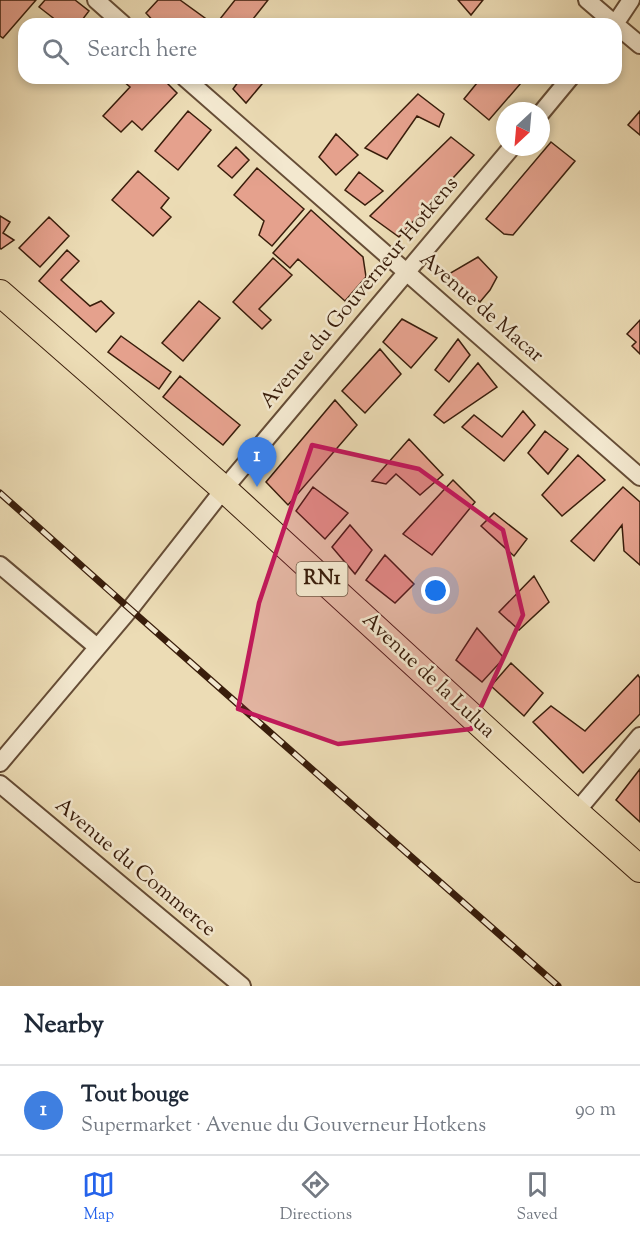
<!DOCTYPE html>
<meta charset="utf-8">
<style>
:root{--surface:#fff;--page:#f2f2f3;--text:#1f2937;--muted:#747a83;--line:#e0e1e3;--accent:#2563eb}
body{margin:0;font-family:"Sorts Mill Goudy",serif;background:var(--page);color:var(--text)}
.compass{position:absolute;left:496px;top:102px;width:54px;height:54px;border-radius:50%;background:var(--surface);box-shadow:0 3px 9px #0003;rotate:206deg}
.you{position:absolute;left:436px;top:591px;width:21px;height:21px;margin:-15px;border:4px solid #fff;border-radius:50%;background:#1a73e8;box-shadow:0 0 0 9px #1a73e833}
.badge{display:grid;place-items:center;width:39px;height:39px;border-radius:50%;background:var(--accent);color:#fff;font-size:20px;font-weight:700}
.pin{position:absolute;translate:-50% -50px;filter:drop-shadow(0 2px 3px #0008)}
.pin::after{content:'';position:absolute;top:32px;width:21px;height:18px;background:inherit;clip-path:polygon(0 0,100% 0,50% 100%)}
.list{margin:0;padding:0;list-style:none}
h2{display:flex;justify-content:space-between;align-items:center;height:78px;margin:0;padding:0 24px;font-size:26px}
h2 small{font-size:20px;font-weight:400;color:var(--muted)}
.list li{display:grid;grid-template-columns:39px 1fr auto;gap:18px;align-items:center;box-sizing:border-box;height:90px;padding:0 24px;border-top:2px solid var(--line)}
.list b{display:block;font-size:22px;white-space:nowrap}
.list p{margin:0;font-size:20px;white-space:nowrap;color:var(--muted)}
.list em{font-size:20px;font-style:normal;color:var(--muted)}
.icon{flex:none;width:33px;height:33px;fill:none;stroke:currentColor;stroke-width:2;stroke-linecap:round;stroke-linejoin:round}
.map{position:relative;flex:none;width:640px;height:986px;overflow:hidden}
.search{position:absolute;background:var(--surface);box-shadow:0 3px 9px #0003;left:18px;right:18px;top:18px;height:66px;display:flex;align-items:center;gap:15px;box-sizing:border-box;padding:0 21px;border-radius:18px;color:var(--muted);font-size:22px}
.sheet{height:168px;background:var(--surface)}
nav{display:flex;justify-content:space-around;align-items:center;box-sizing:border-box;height:84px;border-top:2px solid var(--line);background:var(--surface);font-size:16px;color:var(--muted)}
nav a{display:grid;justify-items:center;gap:3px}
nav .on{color:var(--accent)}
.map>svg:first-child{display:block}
.building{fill:#e5a18d;stroke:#391d0b;stroke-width:1.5}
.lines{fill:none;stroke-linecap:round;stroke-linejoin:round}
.minor-casing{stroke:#664d36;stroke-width:20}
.highway-casing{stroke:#391d0b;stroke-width:28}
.minor{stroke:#f3e8cf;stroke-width:16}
.highway{stroke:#ecdcb5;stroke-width:26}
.rail-casing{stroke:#391d0b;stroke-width:7}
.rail{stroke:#f3e8cf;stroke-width:4.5;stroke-dasharray:14;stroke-linecap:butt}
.marked{fill:#c2185b;fill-opacity:0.2;stroke:#c2185b;stroke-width:4.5;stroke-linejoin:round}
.labels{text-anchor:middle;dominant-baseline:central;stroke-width:5;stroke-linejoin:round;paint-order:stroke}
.shield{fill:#f3e8cf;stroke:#715a46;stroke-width:1.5}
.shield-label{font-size:20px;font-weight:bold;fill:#391d0b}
.street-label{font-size:21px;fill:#391d0b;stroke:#f3e8cf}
</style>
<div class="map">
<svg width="640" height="986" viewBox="0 0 640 986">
<rect width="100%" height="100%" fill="#ecdcb5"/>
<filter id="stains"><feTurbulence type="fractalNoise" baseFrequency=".00333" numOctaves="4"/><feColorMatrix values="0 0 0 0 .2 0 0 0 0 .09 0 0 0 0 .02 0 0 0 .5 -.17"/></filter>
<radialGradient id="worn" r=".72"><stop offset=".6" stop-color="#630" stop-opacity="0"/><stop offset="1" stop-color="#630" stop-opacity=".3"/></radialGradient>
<!-- building -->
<path class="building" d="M0 0H36L3 38 0 36Z
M45 0H75L89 11 79 24H61L39 7Z
M158 0H180L209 21 207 24H156L146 13Z
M235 0H268L249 24H216Z
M458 0H483L471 15Z
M124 78H162L177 93 142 130 132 121 121 132 103 116 130 87 122 80Z
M241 78H267L246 103 233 89Z
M481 78H512L521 83 489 120 464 99Z
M418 94 444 114 439 127 417 116 387 159 365 148Z
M188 111 211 130 178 170 155 151Z
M640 111V135L628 125Z
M336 134 358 155 336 175 319 157Z
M451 137 474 155 399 237 370 216Z
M551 142 575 161 513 235 504 234 486 219Z
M236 147 249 160 232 178 218 166Z
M257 168 304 209 272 246 259 235 264 221 234 195Z
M138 171 169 198 161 208 171 217 153 236 112 200Z
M359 172 383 191 365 205 345 190Z
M311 210 363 257 366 277 345 301 298 259 290 268 273 253Z
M0 216 10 222 3 233 14 240 1 249 0 248Z
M49 217 69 236 40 267 19 248Z
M67 250 79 261 61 280 90 306 101 301 114 313 96 332 39 281Z
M478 257 497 277 490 290 480 302 447 275Z
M273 258 292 275 259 309 271 320 262 329 233 302Z
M199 301 220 318 183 361 162 343Z
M402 319 437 338 411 368 383 342Z
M640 320V354L632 346 636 342 627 334Z
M121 336 171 372 159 389 108 352Z
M458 339 470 355 449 382 435 370Z
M380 349 401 374 365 413 342 391Z
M478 363 497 387 444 423 434 415Z
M180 376 240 425 223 445 163 397Z
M335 400 357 425 288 505 266 482Z
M523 411 535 425 504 461 462 427 474 415 502 437Z
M545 431 568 449 548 474 528 453Z
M409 439 443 475 420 495 396 474 386 484 372 481Z
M578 455 605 480 562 516 542 495Z
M453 480 475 502 432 555 403 534Z
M313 487 348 513 325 539 296 511Z
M623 487 640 502V565L624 551 622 525 594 561 571 541Z
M494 513 527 539 514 556 481 526Z
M350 525 372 550 355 574 332 547Z
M385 555 414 584 395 603 366 580Z
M534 576 549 602 519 630 499 612Z
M477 628 504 658 482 682 456 660Z
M511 663 543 693 524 716 491 686Z
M638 675 640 678V714L583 773 533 722 551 706 585 731Z
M640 769V822L616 800Z"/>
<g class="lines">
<!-- minor casing -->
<g class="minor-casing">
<path id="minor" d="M96 0 123 24
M587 0 615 24
M615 24 631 0
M616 25 640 45
M185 78 640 477
M541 113 570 78
M0 565 97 647
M0 763 130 609 224 489 512 147
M0 784 242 986
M576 812 640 736"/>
</g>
<!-- highway casing -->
<g class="highway-casing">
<path id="highway" d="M0 293 224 489 576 812 640 869"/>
</g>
<!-- minor -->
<use href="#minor" class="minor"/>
<!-- highway -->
<use href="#highway" class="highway"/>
<!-- rail casing -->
<g class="rail-casing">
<path id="rail" d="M0 493 130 609 558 986"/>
</g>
<!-- rail -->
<use href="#rail" class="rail"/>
</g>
<!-- marked area -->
<path class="marked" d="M312 445 419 469 503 530 523 615 471 729 338 744 238 709 259 603Z"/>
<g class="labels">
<!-- shield labels -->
<rect class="shield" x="296.5" y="562" width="51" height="34" rx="4.5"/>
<g class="shield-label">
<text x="322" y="579">RN1</text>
</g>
<!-- street labels -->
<g class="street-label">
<text transform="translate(360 293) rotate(-50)">Avenue du Gouverneur Hotkens</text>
<text transform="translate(481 308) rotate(41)">Avenue de Macar</text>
<text transform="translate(428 676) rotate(43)">Avenue de la Lulua</text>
<text transform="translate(135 868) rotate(40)">Avenue du Commerce</text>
</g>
</g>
<rect width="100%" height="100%" filter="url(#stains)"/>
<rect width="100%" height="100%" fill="url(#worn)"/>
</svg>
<svg class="compass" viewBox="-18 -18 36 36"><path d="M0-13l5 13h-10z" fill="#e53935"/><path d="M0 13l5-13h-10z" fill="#747a83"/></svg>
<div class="you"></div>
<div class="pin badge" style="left:257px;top:487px;background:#3f7fe0">1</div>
<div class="search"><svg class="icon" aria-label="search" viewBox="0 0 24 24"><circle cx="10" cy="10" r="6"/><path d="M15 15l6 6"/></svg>Search here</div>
</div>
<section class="sheet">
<h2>Nearby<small></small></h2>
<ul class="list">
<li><span class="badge" style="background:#3f7fe0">1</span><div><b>Tout bouge</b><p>Supermarket · Avenue du Gouverneur Hotkens</p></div><em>90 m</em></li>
</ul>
</section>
<nav>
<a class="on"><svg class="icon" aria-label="map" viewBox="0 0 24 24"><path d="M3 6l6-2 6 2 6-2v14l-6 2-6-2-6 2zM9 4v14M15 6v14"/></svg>Map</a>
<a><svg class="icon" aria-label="directions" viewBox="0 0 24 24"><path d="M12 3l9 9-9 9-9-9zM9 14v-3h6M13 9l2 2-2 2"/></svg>Directions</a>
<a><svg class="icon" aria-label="saved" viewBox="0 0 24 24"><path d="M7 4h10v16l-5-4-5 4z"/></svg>Saved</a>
</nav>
